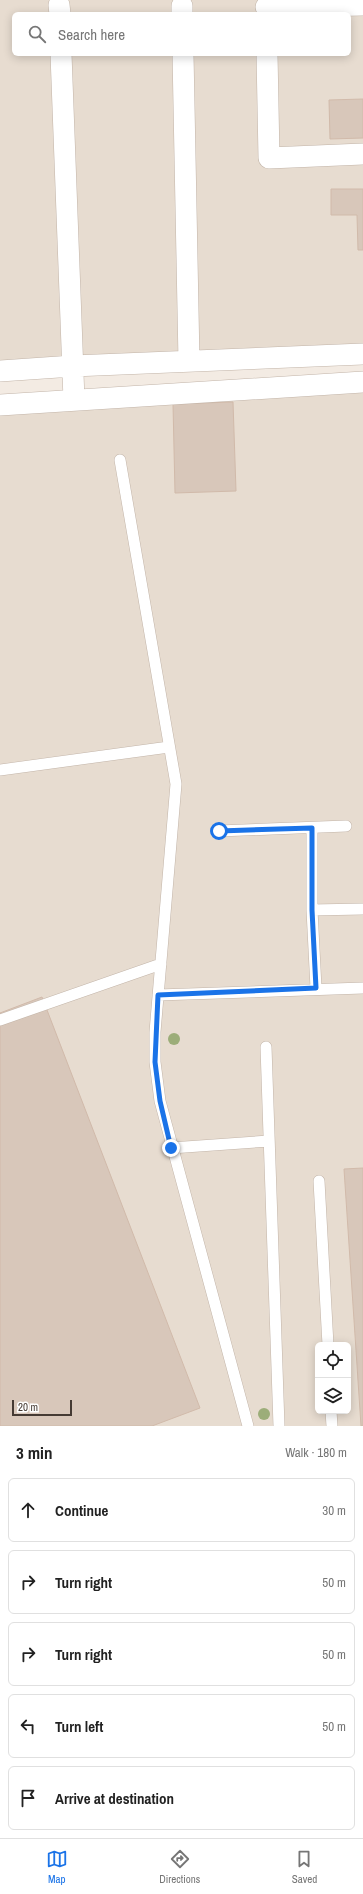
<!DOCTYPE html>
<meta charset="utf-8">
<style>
:root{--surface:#fff;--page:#f6f6f6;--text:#222;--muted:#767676;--line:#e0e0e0;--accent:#1a73e8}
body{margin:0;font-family:"Archivo Narrow",sans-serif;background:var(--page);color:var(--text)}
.controls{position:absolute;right:12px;bottom:12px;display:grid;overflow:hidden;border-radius:6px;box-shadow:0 2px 10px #0003}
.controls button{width:36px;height:36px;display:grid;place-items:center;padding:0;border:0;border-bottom:1px solid var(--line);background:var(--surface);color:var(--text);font:20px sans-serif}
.scale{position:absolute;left:12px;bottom:10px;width:60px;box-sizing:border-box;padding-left:4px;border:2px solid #453a33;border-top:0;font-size:11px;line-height:14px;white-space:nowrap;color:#453a33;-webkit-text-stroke:3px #fff;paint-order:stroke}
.stop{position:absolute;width:12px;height:12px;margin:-9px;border:3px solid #1a73e8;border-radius:50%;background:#fff}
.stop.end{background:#1a73e8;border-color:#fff;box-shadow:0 1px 4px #0008}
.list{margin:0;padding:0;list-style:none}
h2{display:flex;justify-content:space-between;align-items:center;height:52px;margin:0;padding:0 16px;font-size:17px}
h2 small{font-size:13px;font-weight:400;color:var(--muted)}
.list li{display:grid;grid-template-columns:26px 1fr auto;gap:12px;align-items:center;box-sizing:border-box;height:64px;margin:0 8px 8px;padding:0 8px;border:1px solid var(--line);border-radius:6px}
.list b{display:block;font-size:15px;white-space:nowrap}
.list em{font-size:13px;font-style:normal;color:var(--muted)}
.icon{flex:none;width:22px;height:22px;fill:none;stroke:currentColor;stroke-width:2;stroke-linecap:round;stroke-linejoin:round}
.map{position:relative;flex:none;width:363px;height:1426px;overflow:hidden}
.search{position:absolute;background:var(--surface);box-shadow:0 2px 10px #0003;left:12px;right:12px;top:12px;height:44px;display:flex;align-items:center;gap:10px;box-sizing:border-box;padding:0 14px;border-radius:6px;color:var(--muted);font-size:15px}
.sheet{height:412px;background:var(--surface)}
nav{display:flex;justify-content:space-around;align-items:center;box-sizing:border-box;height:56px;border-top:1px solid var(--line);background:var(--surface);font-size:11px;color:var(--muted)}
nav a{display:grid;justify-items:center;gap:2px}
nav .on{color:var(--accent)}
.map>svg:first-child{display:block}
.residential{fill:#e7dcd0;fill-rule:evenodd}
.building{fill:#d8c7ba;stroke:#d1baaa}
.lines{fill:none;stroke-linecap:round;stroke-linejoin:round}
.service-casing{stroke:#c2b4a8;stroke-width:12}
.minor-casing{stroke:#c2b4a8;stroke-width:22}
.service{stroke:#fff;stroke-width:11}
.minor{stroke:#fff;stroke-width:21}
.tree{fill:#9cad79}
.route{stroke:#1a73e8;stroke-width:5}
</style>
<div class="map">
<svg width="363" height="1426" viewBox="0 0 363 1426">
<rect width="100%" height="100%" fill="#f3ebe3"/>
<!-- residential -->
<path class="residential" d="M0 0H363V347L0 363ZM14 14H349V54H14Z
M363 388V1426H0V411ZM318 1345H348V1411H318Z"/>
<!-- building -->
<path class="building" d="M363 99V138L330 139 329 100Z
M331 189H363V250H358L357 215H331Z
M233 402 236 491 175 493 173 404Z
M42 997 200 1408 152 1426H0V1013Z
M363 1168V1426H361L344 1169Z"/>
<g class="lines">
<!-- service casing -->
<g class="service-casing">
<path id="service" d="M120 460 176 784 155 1032V1062L160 1101 248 1426
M0 770 169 747
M312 828V910L316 988
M219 831 346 826
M312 910 363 909
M158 995 363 988
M0 1020 161 964
M266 1047 279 1426
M171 1148 269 1141
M319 1181 328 1345
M331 1411 332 1426"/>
</g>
<!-- minor casing -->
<g class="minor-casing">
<path id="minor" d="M59 5 60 14
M182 6V14
M266 7 363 5
M61 54 74 400
M183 54 189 361
M267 54 269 158 363 154
M0 371 73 366 363 354
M0 405 363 382"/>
</g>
<!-- service -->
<use href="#service" class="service"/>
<!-- minor -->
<use href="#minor" class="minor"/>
</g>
<!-- trees -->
<g class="tree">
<circle cx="174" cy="1039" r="6"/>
<circle cx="264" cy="1414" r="6"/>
</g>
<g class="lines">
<!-- route -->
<path class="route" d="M171 1148 160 1101 155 1062 158 995 316 988 312 910V828L219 831"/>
</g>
</svg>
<div class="controls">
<button><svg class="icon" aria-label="locate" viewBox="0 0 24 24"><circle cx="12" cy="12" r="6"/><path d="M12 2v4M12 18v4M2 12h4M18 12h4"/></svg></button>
<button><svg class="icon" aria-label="layers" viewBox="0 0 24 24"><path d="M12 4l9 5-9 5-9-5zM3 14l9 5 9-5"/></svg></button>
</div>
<div class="scale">20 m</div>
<div class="stop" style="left:219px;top:831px"></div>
<div class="stop end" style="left:171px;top:1148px"></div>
<div class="search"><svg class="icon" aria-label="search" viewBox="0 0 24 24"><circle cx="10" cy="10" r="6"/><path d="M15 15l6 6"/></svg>Search here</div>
</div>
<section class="sheet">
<h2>3 min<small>Walk · 180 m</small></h2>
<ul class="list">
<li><svg class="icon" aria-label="ahead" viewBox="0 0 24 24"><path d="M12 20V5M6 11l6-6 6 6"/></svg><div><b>Continue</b></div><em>30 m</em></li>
<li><svg class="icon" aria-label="right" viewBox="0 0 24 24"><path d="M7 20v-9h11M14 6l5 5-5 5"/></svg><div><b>Turn right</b></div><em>50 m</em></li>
<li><svg class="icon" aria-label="right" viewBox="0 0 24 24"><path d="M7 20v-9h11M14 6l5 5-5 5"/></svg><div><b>Turn right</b></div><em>50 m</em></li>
<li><svg class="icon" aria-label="left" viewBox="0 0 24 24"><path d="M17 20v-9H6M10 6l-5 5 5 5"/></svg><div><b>Turn left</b></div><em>50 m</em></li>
<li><svg class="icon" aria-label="arrive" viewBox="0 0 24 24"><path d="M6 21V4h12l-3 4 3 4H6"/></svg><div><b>Arrive at destination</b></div></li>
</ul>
</section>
<nav>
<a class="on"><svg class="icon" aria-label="map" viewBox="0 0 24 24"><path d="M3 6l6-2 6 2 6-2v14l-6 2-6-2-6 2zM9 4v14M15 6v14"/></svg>Map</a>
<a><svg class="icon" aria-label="directions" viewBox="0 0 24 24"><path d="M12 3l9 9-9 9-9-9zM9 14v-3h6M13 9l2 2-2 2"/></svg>Directions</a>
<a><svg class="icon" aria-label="saved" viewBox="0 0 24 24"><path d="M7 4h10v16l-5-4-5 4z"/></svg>Saved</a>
</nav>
